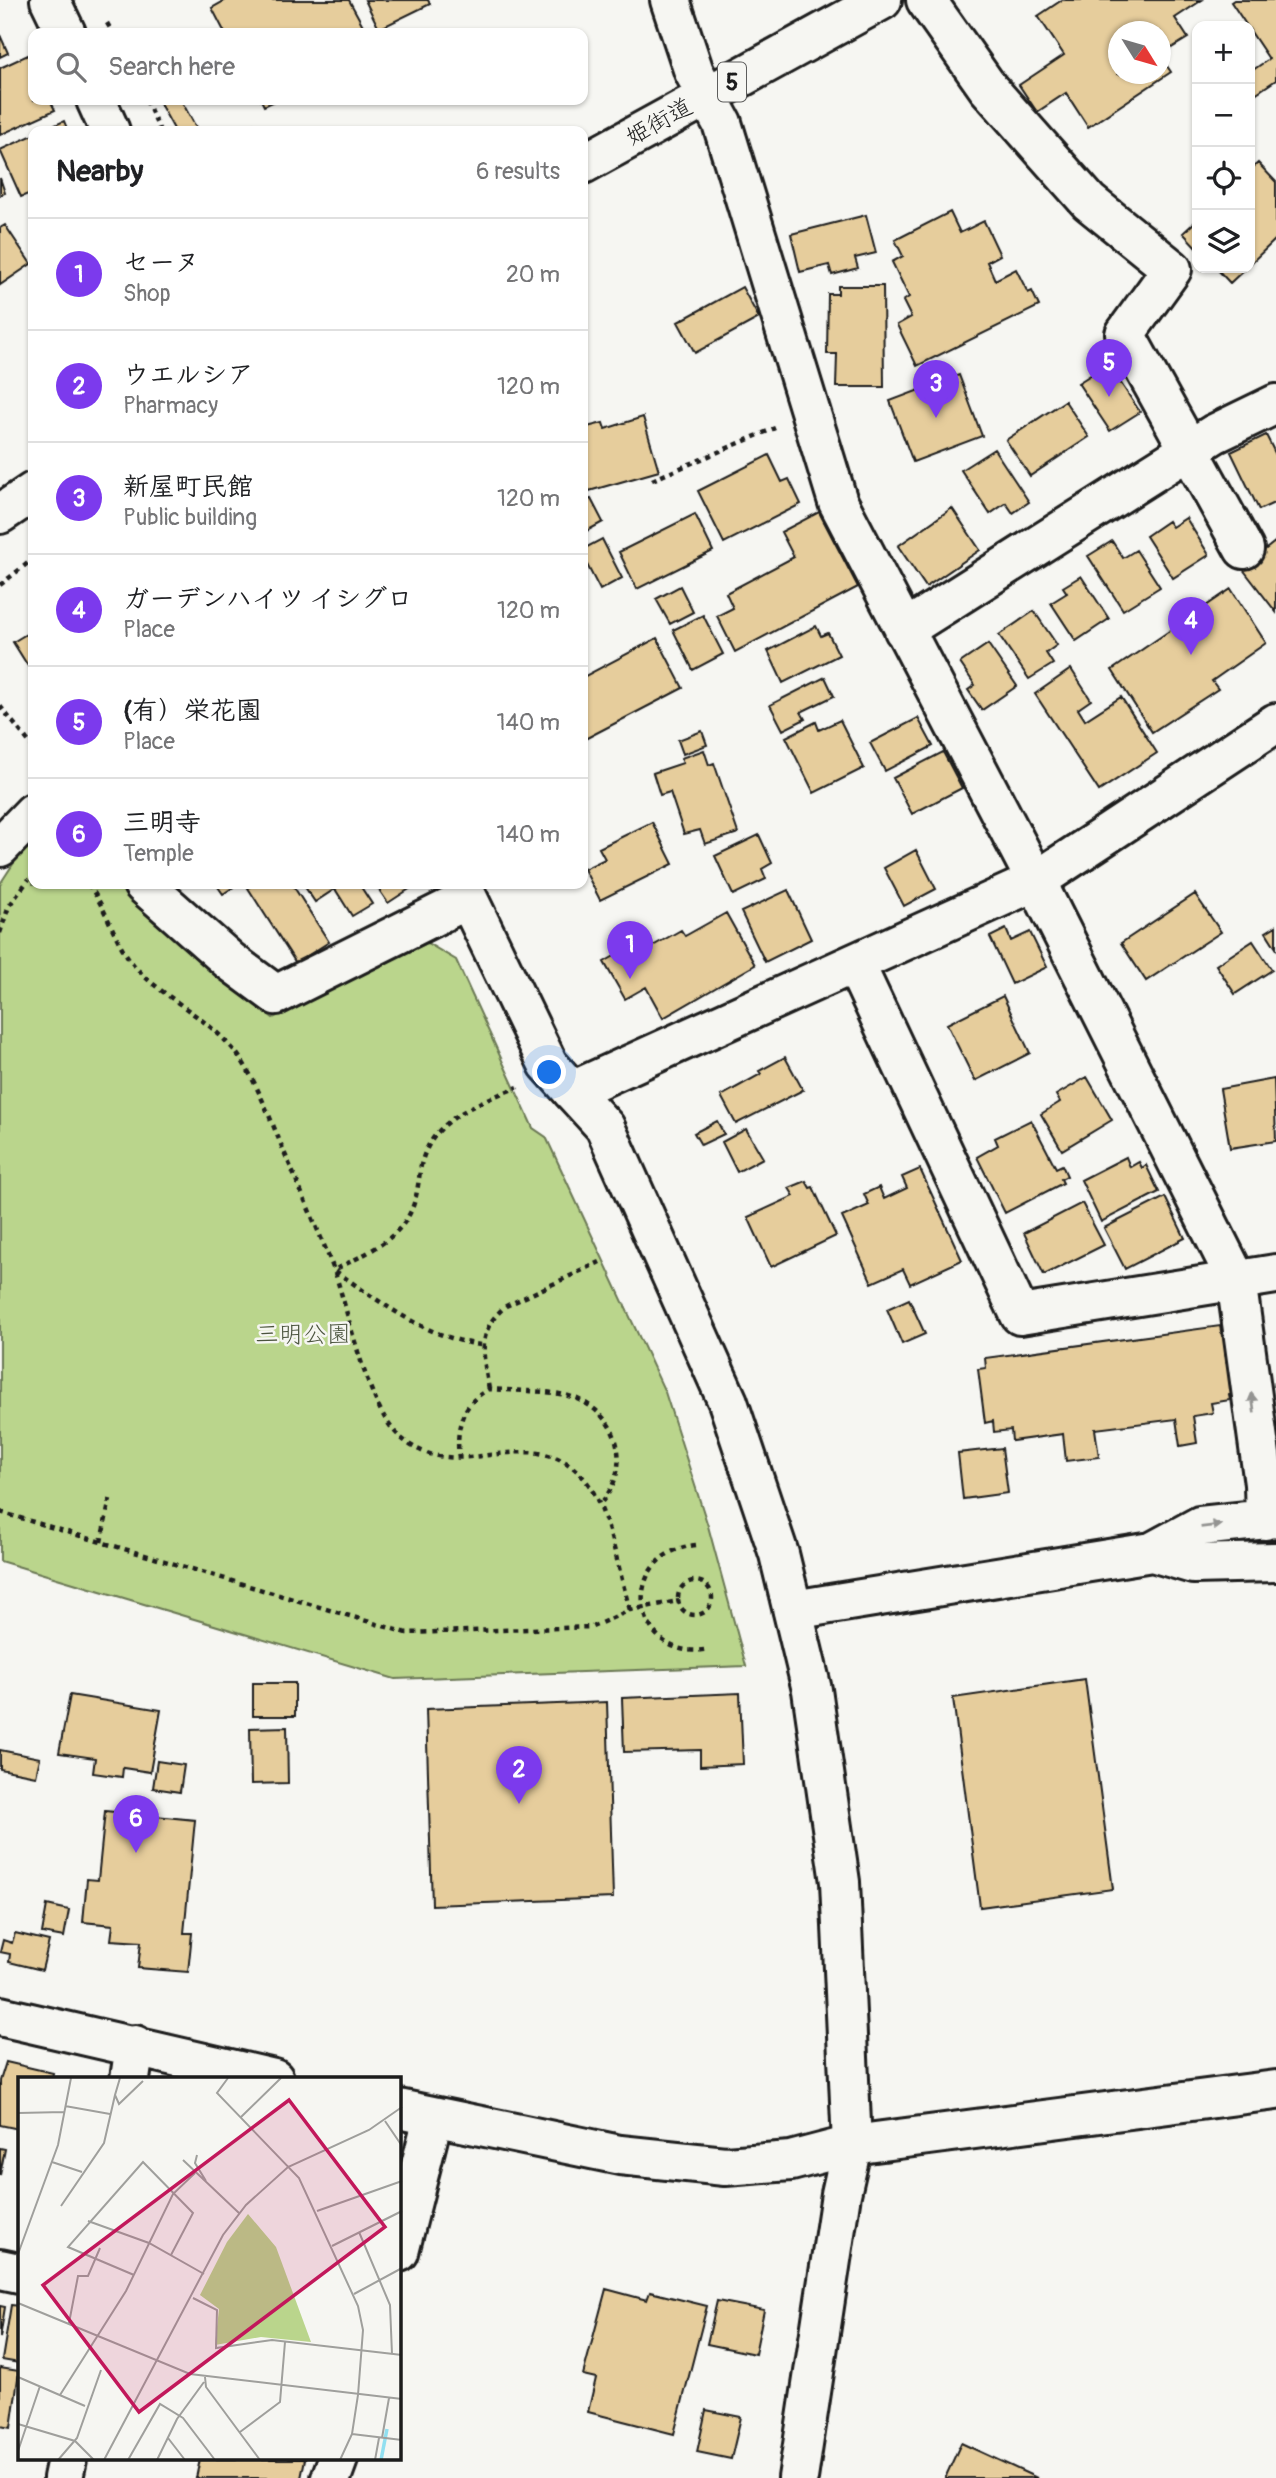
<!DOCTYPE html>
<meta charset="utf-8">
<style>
:root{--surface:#fff;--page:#f2f2f2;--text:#202124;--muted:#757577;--line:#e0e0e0;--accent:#7c3aed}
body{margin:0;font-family:Pangolin,"Klee One",sans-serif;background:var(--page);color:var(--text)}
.controls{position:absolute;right:21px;top:21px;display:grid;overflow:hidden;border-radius:14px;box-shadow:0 2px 5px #0004}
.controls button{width:63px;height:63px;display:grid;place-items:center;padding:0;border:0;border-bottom:2px solid var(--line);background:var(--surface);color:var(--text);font:35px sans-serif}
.compass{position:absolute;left:1108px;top:21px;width:63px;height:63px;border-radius:50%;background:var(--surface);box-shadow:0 2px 5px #0004;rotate:127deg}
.you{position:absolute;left:550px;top:1073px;width:24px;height:24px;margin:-18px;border:5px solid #fff;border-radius:50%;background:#1a73e8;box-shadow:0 0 0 10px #1a73e833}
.badge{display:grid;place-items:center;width:46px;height:46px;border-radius:50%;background:var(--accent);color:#fff;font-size:23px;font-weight:700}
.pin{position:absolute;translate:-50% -58px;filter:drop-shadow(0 2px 4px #0008)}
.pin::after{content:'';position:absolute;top:37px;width:24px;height:21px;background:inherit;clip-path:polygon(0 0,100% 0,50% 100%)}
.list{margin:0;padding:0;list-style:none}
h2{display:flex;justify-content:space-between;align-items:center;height:91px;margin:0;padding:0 28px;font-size:30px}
h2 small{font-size:23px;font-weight:400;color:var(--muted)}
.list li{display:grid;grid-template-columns:46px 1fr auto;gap:21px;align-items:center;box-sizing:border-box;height:112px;padding:0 28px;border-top:2px solid var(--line)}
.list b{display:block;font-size:26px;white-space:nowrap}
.list p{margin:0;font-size:23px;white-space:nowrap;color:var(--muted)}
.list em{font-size:23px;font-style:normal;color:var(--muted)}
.icon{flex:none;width:38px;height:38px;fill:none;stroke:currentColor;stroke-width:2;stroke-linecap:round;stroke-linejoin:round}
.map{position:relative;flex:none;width:1276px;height:2478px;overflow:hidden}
.search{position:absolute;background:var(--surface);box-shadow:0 2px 5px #0004;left:28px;top:28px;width:560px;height:77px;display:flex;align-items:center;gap:18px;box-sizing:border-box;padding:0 24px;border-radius:14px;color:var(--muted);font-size:26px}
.panel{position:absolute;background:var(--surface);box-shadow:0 2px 5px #0004;left:28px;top:126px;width:560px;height:763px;border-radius:14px}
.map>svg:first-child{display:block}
.green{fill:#bad58c;stroke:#6b7854;stroke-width:2}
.building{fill:#e6cd9c;stroke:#1c1c1c;stroke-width:2}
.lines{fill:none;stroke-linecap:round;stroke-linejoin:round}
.street-casing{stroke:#1c1c1c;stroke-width:44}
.secondary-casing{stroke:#1c1c1c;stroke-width:44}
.primary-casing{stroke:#1c1c1c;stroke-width:44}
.path{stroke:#1c1c1c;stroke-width:4.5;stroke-dasharray:5 5;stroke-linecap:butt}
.street{stroke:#f6f6f2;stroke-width:38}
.secondary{stroke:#f6f6f2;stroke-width:38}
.primary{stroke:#f6f6f2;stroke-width:38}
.oneway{fill:#949492}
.labels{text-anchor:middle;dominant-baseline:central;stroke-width:5;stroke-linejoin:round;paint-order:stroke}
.shield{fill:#f6f6f2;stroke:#5d5d5c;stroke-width:2}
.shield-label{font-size:23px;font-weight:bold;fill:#1c1c1c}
.street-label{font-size:24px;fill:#1c1c1c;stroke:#f6f6f2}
.park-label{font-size:24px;fill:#4b543e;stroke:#f6f6f2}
.inset-river{fill:none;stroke:#91dff0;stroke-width:3.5}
.inset-road{fill:none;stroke:#9f9f9c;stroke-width:2}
.view{fill:#c2185b;fill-opacity:0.15;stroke:#c2185b;stroke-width:3.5}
.inset-edge{fill:none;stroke:#1c1c1c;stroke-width:3.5}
</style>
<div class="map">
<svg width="1276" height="2478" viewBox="0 0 1276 2478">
<rect width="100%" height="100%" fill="#f6f6f2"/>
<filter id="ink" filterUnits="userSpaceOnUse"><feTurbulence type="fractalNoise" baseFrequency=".0143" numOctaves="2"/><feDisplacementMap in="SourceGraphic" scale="14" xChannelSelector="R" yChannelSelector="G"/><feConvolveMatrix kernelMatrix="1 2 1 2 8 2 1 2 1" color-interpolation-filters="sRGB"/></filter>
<g filter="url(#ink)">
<!-- green -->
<path class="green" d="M33 841V884H124L174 936 273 1018 427 943 456 960 533 1128 546 1137 665 1392 708 1526 746 1666 395 1679 0 1561V884L19 855Z"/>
<!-- building -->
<path class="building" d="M226 0H349L367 33H225L212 8Z
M365 0H428L430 4 379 29Z
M1062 0H1202L1175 18 1188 38 1160 55V32H1118V74H1160V56L1171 72 1088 127 1066 93 1037 112 1019 85 1064 55 1038 16Z
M1234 0H1276V80L1252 96 1250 72 1269 59 1231 2Z
M0 35 8 53 0 57Z
M30 54 33 62V100H50L55 110 0 135V68Z
M158 100H181L198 131H175Z
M261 100H277L264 106Z
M64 121 68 131H42Z
M253 124 257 131H239Z
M33 135V192L21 197 0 150Z
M1258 163 1276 182V239L1250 264V170Z
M0 178 5 193 0 195Z
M950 212 960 233 984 221 1000 255 987 262 995 280 1016 269 1028 293 1032 291 1039 306 917 366 897 325 911 317 903 301 909 297 892 262 903 256 895 240Z
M866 215 876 253 855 258 858 268 832 275 829 265 800 272 791 234Z
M1197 220V248L1183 233Z
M5 225 31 264 0 285V228Z
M1216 268H1246L1230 283Z
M838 286H883L884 387H836L837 354H827L828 294H838Z
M742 287 759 318 695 353 678 322Z
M1108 364 1140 412 1110 431 1078 383Z
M959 375 982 436 913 462 890 401Z
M1065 401 1089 437 1030 476 1006 440Z
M643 417 659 471 589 491 583 478V428L603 423 605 429Z
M1266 435 1276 455V502L1259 510 1231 452Z
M994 449 1029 502 1013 513 1006 503 990 514 961 470Z
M769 455 782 482 789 479 801 504 724 543 698 491Z
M591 499 603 522 583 533V501Z
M952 508 980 550 926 587 898 546Z
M819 512 858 587 735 652 717 616 733 608 726 593 794 557 781 532Z
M695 514 713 551 637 589 619 552Z
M1186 518 1209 555 1173 578 1146 536 1168 521 1172 527Z
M602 539 622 578 600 590 583 557V549Z
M1112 541 1123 558 1136 550 1160 587 1123 610 1088 556Z
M1276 541V612L1242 568Z
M1081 576 1109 619 1076 641 1051 603 1067 593 1063 587Z
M680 586 693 612 670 624 656 599Z
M1231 589 1266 643 1212 681 1218 689 1152 732 1112 670Z
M1034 611 1057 645 1046 653 1053 664 1029 679 999 635Z
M703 615 723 654 693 670 673 630Z
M816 626 821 636 828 633 839 655 783 683 768 651Z
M33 630V674L13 642Z
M657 638 683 688 583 740V677Z
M988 644 1017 686 982 710 968 690 975 685 960 663Z
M1071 669 1091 700 1078 709 1085 720 1121 697 1157 753 1099 791 1035 694Z
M825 677 834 696 801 712 805 719 783 730 770 705Z
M918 718 933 746 885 771 870 743Z
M840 720 864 768 814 793 786 737 816 722 819 730Z
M702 731 707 745 683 754 678 740Z
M704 750 709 765 714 763 738 833 705 844 700 830 684 834 670 792 660 795 653 773 683 763 681 758Z
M943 752 962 788 912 814 893 778Z
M652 822 673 864 600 900 584 869 605 859 599 848Z
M759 835 772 863 762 869 766 879 733 895 715 856Z
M916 850 936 889 904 906 884 868Z
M216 884H238L223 894Z
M254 884H292L329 942 296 963 248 888Z
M303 884H359L372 904 352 916 335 889 315 902Z
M375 884H417L388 903Z
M788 890 811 939 765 962 741 912Z
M1195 894 1221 932 1146 981 1121 943Z
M726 913 755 965 663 1018 646 987 625 999 604 962 625 950 630 959 681 930 685 936Z
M1276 926V948L1266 932Z
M1006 929 1011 941 1030 932 1047 967 1012 984 990 937Z
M1253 941 1272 970 1235 994 1216 965Z
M1003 996 1030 1053 975 1081 947 1024Z
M785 1057 803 1090 736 1124 721 1096 761 1074 759 1071Z
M1087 1077 1112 1120 1062 1150 1041 1114 1060 1102 1056 1095Z
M1274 1079 1276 1141 1230 1148 1220 1089Z
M1031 1120 1056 1168 1062 1165 1067 1176 1061 1179 1063 1183 1005 1213 977 1157 998 1145 995 1138Z
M717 1121 724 1134 701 1145 694 1133Z
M746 1129 763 1158 737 1172 722 1142Z
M1126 1157 1130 1167 1139 1162 1142 1168 1146 1165 1159 1192 1101 1222 1081 1180Z
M920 1169 962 1260 910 1284 903 1269 872 1283 842 1217 869 1205 864 1194 879 1187 884 1199 907 1188 902 1177Z
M806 1181 810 1188 813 1187 836 1236 771 1267 748 1217 794 1196 789 1188Z
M1165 1197 1185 1238 1125 1269 1104 1228Z
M1082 1203 1104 1245 1044 1275 1024 1233Z
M909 1299 925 1334 902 1344 887 1309Z
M1220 1326 1222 1336 1230 1335 1237 1394 1229 1395 1230 1400 1211 1403 1213 1413 1193 1416 1197 1443 1180 1446 1176 1419 1095 1429 1099 1457 1066 1461 1063 1434 1012 1441 1011 1430 994 1432 993 1421 985 1423 978 1369 986 1368 985 1358Z
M1002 1448 1008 1493 963 1499 958 1453Z
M1085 1679 1113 1889 980 1907 953 1698Z
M253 1683H295V1716H253Z
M740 1693 743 1764 700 1766V1750L624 1752 622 1698Z
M70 1695 161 1710 150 1772 123 1768 122 1777 93 1773 95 1758 59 1753Z
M607 1702 613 1898 432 1905 426 1709Z
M287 1727 288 1783 251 1784 250 1728Z
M0 1750 40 1758 36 1776 0 1769Z
M157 1761 184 1765 180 1792 153 1788Z
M105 1811 195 1820 184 1933H192L188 1972 138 1968 141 1942 111 1940 113 1925 83 1922 87 1879 98 1880Z
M47 1905 69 1910 64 1937 42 1933Z
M15 1933 49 1941 42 1970 9 1962 10 1954 0 1952 3 1940 12 1943Z
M6 2062 53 2073 52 2079H19V2129L0 2125V2081Z
M0 2148 5 2149 0 2175Z
M606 2289 647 2300 650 2292 707 2306 674 2434 588 2412 596 2378 583 2375Z
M717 2301 764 2310 755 2354 707 2344Z
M11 2305 19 2306V2363L2 2360Z
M0 2306 5 2307 0 2338Z
M0 2368 19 2371 11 2428 0 2426Z
M706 2410 741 2417 731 2459 697 2452Z
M961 2443 1037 2478H945Z
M200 2459H305L301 2478H196Z"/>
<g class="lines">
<!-- street casing -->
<g class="street-casing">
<path id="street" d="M50 0 66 33
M670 0 694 72 722 123 838 502 1036 881 1236 1279 1264 1484 1265 1520
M926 0 988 88 1089 202 1172 269 1125 334 1244 549
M96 100 110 131
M904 630 1214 434 1276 404
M0 847 33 813
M143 884 230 961 276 995 468 899
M461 884 548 1064 572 1091 1036 881 1276 723
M855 964 1020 1315 1276 1274
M1152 1552 1193 1564 1276 1562
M793 1610 1152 1552 1200 1526 1276 1518
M0 2016 274 2079
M130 2079 135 2045
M399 2109 620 2155 725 2166 791 2161 852 2145 1276 2090
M399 2252 433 2118
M0 2269 19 2273
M63 2478 67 2459
M331 2478 338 2459"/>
</g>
<!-- secondary casing -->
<g class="secondary-casing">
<path id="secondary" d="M572 1091 605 1127 728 1402 779 1554 812 1690 840 1882 852 2145 841 2194 798 2478"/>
</g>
<!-- primary casing -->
<g class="primary-casing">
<path id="primary" d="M583 164 882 0
M0 514 33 492"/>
</g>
<!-- path -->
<path class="path" d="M107 23 113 33
M146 100 160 131
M652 480 775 428
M0 585 33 559
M0 706 33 747
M88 884C108 910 115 945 138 970 172 1005 222 1024 247 1069 265 1101 277 1137 292 1170 306 1204 322 1238 335 1273 349 1315 367 1404 397 1434 456 1494 537 1411 589 1485 610 1517 619 1573 630 1610
M0 933 9 906 29 879
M481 1345C425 1337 380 1302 334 1270 355 1259 381 1248 398 1230 415 1212 417 1194 420 1171 427 1121 477 1103 518 1087
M489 1389C483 1356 476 1330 506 1306L600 1262
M459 1459C456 1429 460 1404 489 1389 513 1391 541 1390 565 1395 618 1408 636 1466 599 1505
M0 1512 407 1633 592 1627 630 1610 678 1601
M101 1542 110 1499
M696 1545C614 1554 633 1665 709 1649
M678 1598a17 17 0 1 1 34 0a17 17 0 1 1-34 0Z"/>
<!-- street -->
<use href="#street" class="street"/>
<!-- secondary -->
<use href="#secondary" class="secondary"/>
<!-- primary -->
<use href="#primary" class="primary"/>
</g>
<!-- one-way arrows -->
<defs><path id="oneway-solid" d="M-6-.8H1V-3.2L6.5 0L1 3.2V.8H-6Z" transform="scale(1.75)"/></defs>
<g class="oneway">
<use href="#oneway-solid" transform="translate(1253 1403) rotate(-98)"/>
<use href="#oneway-solid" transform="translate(1211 1526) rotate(-7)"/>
</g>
</g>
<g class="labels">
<!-- shield labels -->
<rect class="shield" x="718" y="62.5" width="28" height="39" rx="5"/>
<g class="shield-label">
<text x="732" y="82">5</text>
</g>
<!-- street labels -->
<g class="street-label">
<text transform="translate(659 122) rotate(-29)">姫街道</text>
</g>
<!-- park labels -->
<g class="park-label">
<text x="303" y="1334">三明公園</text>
</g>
</g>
<!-- overview -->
<g transform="translate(18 2077)">
<rect width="383" height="383" fill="#f6f6f2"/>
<path d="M230 137 258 170 293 265 243 260 197 268 201 232 182 218 209 165Z" fill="#bad58c"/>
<path class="inset-river" d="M363 383 369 352"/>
<path class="inset-road" d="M102 1 97 18 101 27 125 4M210 1 199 16 281 101 340 229 345 253 340 318 334 357 322 383M47 29 92 37M0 36 46 35M222 41 263 1M367 44 384 69M179 78 177 86 188 104M165 83 221 136M34 85 64 95M43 129 86 66 97 18M299 134 384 104M70 144 131 166 186 197M341 155 372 228 374 277M314 169 384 134M0 177 40 68 53 1M116 198 50 170 125 85 175 136 153 178M336 217 384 191M175 221 199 233 198 271 254 263 384 278M0 226 172 297 384 322M51 246 60 199H70L82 171M0 300 67 329M187 300 188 310 242 383M42 318 108 214 155 117 177 96M0 347 57 364 76 383M222 355 262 325 267 265M334 357 384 363M150 361 167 383M364 361 371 321M0 374 22 309M40 383 59 361 83 293M86 383 205 158 228 128 270 90 351 53 384 30M110 383 142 327 165 341 197 383M139 383 159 342 186 305M357 383 361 361"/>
<path class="view" d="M271 23 367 150 121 335 25 208Z"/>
<rect width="383" height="383" class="inset-edge"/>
</g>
</svg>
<div class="controls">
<button>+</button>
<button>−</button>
<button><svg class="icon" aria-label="locate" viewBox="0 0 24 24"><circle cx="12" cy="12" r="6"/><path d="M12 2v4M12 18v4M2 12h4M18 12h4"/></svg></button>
<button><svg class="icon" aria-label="layers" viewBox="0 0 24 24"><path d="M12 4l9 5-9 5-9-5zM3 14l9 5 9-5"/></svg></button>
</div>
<svg class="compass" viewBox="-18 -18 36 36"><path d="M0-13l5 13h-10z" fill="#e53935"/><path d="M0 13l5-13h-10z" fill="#757577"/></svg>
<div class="you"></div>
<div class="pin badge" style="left:630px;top:979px">1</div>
<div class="pin badge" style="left:519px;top:1804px">2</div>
<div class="pin badge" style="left:936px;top:418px">3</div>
<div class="pin badge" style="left:1191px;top:655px">4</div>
<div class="pin badge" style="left:1109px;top:397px">5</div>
<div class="pin badge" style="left:136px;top:1853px">6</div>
<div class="search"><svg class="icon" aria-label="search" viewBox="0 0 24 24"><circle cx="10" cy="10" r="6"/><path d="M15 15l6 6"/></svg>Search here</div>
<section class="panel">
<h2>Nearby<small>6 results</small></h2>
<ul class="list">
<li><span class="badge">1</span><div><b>セーヌ</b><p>Shop</p></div><em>20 m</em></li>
<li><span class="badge">2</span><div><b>ウエルシア</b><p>Pharmacy</p></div><em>120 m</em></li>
<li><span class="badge">3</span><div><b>新屋町民館</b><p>Public building</p></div><em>120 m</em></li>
<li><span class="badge">4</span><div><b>ガーデンハイツ イシグロ</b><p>Place</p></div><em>120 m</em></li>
<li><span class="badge">5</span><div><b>(有）栄花園</b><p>Place</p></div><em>140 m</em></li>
<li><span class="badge">6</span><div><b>三明寺</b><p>Temple</p></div><em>140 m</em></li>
</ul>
</section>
</div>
